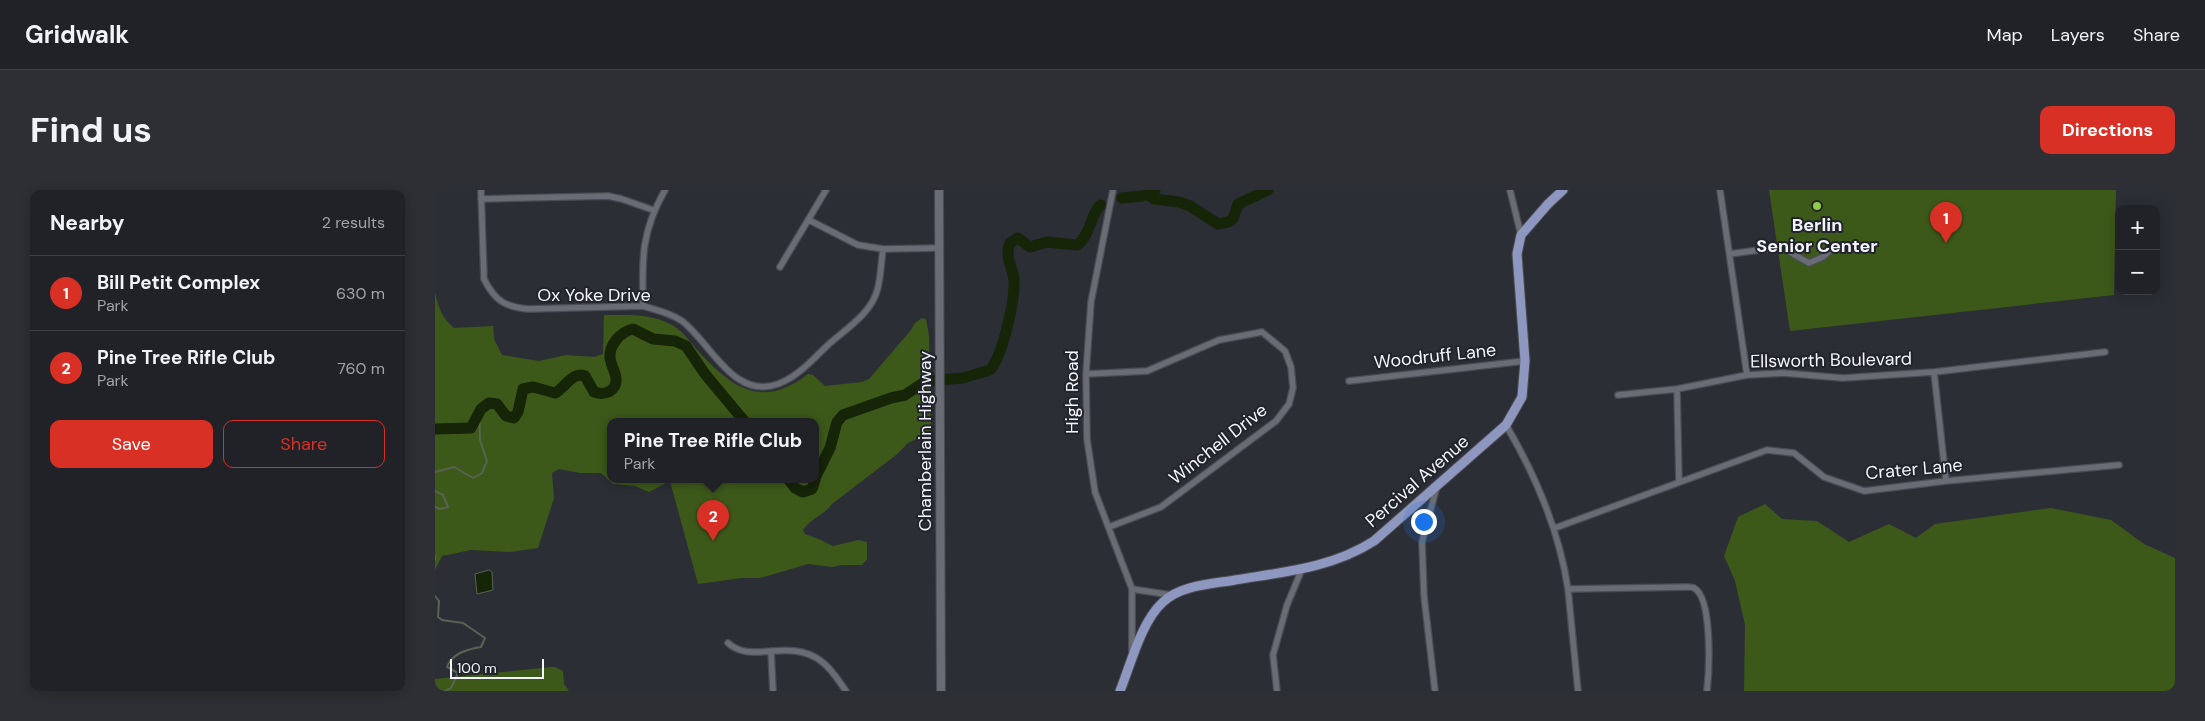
<!DOCTYPE html>
<meta charset="utf-8">
<style>
:root{--surface:#212228;--page:#2d2f34;--text:#f1f3f6;--muted:#a2a4a8;--line:#3e3f45;--accent:#d93025}
body{margin:0;font-family:"DM Sans",sans-serif;background:var(--page);color:var(--text)}
.controls{position:absolute;right:15px;top:15px;display:grid;overflow:hidden;border-radius:10px;box-shadow:0 2px 12px #0003}
.controls button{width:45px;height:45px;display:grid;place-items:center;padding:0;border:0;border-bottom:1px solid var(--line);background:var(--surface);color:var(--text);font:25px sans-serif}
.scale{position:absolute;left:15px;bottom:12px;width:94px;box-sizing:border-box;padding-left:5px;border:2px solid #f3f5fa;border-top:0;font-size:14px;line-height:18px;white-space:nowrap;color:#f3f5fa;-webkit-text-stroke:4px #22242b;paint-order:stroke}
.you{position:absolute;left:988px;top:331px;width:18px;height:18px;margin:-12px;border:4px solid #fff;border-radius:50%;background:#1a73e8;box-shadow:0 0 0 8px #1a73e833}
.badge{display:grid;place-items:center;width:32px;height:32px;border-radius:50%;background:var(--accent);color:#fff;font-size:16px;font-weight:700}
.pin{position:absolute;translate:-50% -41px;filter:drop-shadow(0 1px 2px #0008)}
.pin::after{content:'';position:absolute;top:26px;width:18px;height:15px;background:inherit;clip-path:polygon(0 0,100% 0,50% 100%)}
.popup{position:absolute;left:172px;top:228px;width:212px;height:65px;box-sizing:border-box;display:grid;place-content:center;border-radius:10px;background:var(--surface);filter:drop-shadow(0 1px 4px #0005);font-size:16px;white-space:nowrap;color:var(--muted)}
.popup b{font-size:19px;color:var(--text)}
.popup::after{content:'';position:absolute;left:50%;top:100%;margin-left:-10px;border:10px solid transparent;border-top-color:var(--surface)}
.list{margin:0;padding:0;list-style:none}
h2{display:flex;justify-content:space-between;align-items:center;height:65px;margin:0;padding:0 20px;font-size:21px}
h2 small{font-size:16px;font-weight:400;color:var(--muted)}
.list li{display:grid;grid-template-columns:32px 1fr auto;gap:15px;align-items:center;box-sizing:border-box;height:75px;padding:0 20px;border-top:1px solid var(--line)}
.list b{display:block;font-size:19px;white-space:nowrap}
.list p{margin:0;font-size:16px;white-space:nowrap;color:var(--muted)}
.list em{font-size:16px;font-style:normal;color:var(--muted)}
.actions{display:flex;gap:10px;padding:15px 20px}
.actions a{flex:1;padding:11px 0;border:1px solid var(--accent);border-radius:10px;text-align:center;font-size:18px;color:var(--accent)}
.actions .main{background:var(--accent);color:#fff}
.map{position:relative;flex:none;width:1740px;height:501px;overflow:hidden;border-radius:10px}
header{display:flex;align-items:center;gap:30px;box-sizing:border-box;height:70px;padding:0 25px;background:var(--surface);border-bottom:1px solid var(--line)}
header strong{font-size:24px}
nav{display:flex;gap:28px;margin-inline-start:auto;font-size:18px}
.intro{display:flex;align-items:center;justify-content:space-between;box-sizing:border-box;height:120px;padding:0 30px}
h1{margin:0;font-size:35px}
.button{padding:12px 22px;border-radius:10px;background:var(--accent);color:#fff;font-size:18px;font-weight:700}
main{display:flex;gap:30px;padding:0 30px}
aside{flex:1;background:var(--surface);border-radius:10px;box-shadow:0 2px 12px #0003}
.map>svg:first-child{display:block}
.green{fill:#3d591a;fill-rule:evenodd}
.water{fill:#162408;stroke:#586351}
.lines{fill:none;stroke-linecap:round;stroke-linejoin:round}
.stream{stroke:#586351;stroke-width:2}
.river{stroke:#162408;stroke-width:11}
.street-casing{stroke:#4a4c52;stroke-width:8}
.secondary-casing{stroke:#4a4c52;stroke-width:10}
.primary-casing{stroke:#4a4c52;stroke-width:11}
.street{stroke:#696c74;stroke-width:5.5}
.secondary{stroke:#696c74;stroke-width:8}
.primary{stroke:#8e97c0;stroke-width:9}
.poi-dot{fill:#8fcd42;stroke:#22242b;stroke-width:2}
.labels{text-anchor:middle;dominant-baseline:central;stroke-width:4;stroke-linejoin:round;paint-order:stroke}
.poi-label{font-size:18px;font-weight:bold;fill:#f3f5fa;stroke:#22242b}
.street-label{font-size:18px;fill:#f3f5fa;stroke:#22242b}
</style>
<header>
<strong>Gridwalk</strong>
<nav><a>Map</a><a>Layers</a><a>Share</a></nav>
</header>
<div class="intro"><h1>Find us</h1><a class="button">Directions</a></div>
<main>
<aside>
<h2>Nearby<small>2 results</small></h2>
<ul class="list">
<li><span class="badge">1</span><div><b>Bill Petit Complex</b><p>Park</p></div><em>630 m</em></li>
<li><span class="badge">2</span><div><b>Pine Tree Rifle Club</b><p>Park</p></div><em>760 m</em></li>
</ul>
<div class="actions"><a class="main">Save</a><a>Share</a></div>
</aside>
<div class="map">
<svg width="1740" height="501" viewBox="0 0 1740 501">
<rect width="100%" height="100%" fill="#2c2e36"/>
<!-- green -->
<path class="green" d="M1334 0H1681L1679 105 1355 141Z
M0 102C3 117 7 128 19 138L58 136 59 149 67 165 104 171 131 165 159 167 168 164 169 125C192 125 216 123 237 135 249 142 255 152 264 162 298 199 328 219 373 184L378 185 390 196 427 192 434 189 476 140 480 133 487 128 491 129 494 146 496 237 495 241 488 246 473 253 461 265 397 314C389 325 375 329 368 340L370 344 386 350 398 356 423 350 432 352V369L427 375H406L398 377 373 374 325 388H307L263 394 235 291 214 302 200 296 178 294 166 283H145L124 279 117 283 119 308 103 358 75 362 36 360 7 366 0 380ZM176 232H380V290H176Z
M1330 314 1347 329 1382 331 1414 352 1454 334 1481 348 1500 334 1616 318 1676 330 1709 354 1740 368V501H1309L1310 435 1300 391 1289 366 1303 327Z
M115 477H120L128 481 129 494 134 501H0V489Z"/>
<!-- water -->
<path class="water" d="M54 380 57 382 58 400 42 404 40 384Z"/>
<g class="lines">
<!-- stream -->
<path class="stream" d="M0 282 19 277 38 288 47 283 52 271 45 250 44 223
M0 301 8 305 13 317 5 319 0 317
M0 366V370
M0 406 4 411 3 427 7 430 28 433 50 448 46 457C33 459 17 463 12 477L23 483 16 498 10 501"/>
<!-- river -->
<path class="river" d="M712 4 719 9 744 12 755 16 783 34 793 32 798 29 803 14 833 0
M687 8 707 6 720 0
M0 239 36 238 46 219 54 213 62 214 71 226 79 228 83 222 88 199 98 197 120 203C130 198 137 181 150 186L159 202C170 206 182 201 181 188 180 181 176 175 175 168 174 155 185 142 198 139L218 149 240 151 251 156 270 184 310 232
M380 288 395 258 402 232 408 225 456 208 470 205 491 191 528 188 555 180C568 165 580 110 579 90 578 77 569 67 575 53L583 48 595 57 612 52 642 55C656 46 656 21 666 15
M354 290 360 298 368 302 377 299 380 290"/>
<!-- street casing -->
<g class="street-casing">
<path id="street" d="M46 0 49 89C60 111 70 117 94 119L208 116C221 120 236 123 247 131 276 153 298 210 343 194 363 187 379 168 394 154 410 140 436 123 442 101 446 88 446 73 448 59
M678 0 656 112 651 184 652 249 660 302 697 399V461
M1075 0 1086 45
M1285 0 1312 185
M46 9 173 6 187 9 218 20
M374 30 423 55 448 59 504 58
M1295 64 1346 57 1374 73 1388 67 1396 60
M345 77 391 0
M208 116C207 69 206 42 230 0
M1499 182 1511 291
M651 184 712 181 784 150 827 142 850 161 856 177 858 198 854 214 841 231 726 317 674 337
M914 191 1090 171
M1242 199 1244 292
M1183 205 1242 199 1312 185 1348 183 1408 188 1499 182 1670 162
M1071 235C1101 286 1124 340 1133 399
M1120 338 1332 260 1359 263 1389 287 1429 301 1511 291 1684 275
M697 399 736 405
M293 453C317 475 353 447 386 471 397 479 403 490 411 501
M336 461 338 501
M842 501 838 465 852 415 867 379
M1000 501 989 406 987 352 1002 296
M1143 501 1133 399 1252 397C1253 397 1258 397 1259 398 1278 408 1274 482 1272 501"/>
</g>
<!-- secondary casing -->
<g class="secondary-casing">
<path id="secondary" d="M504 0 506 501"/>
</g>
<!-- primary casing -->
<g class="primary-casing">
<path id="primary" d="M685 501C696 474 706 432 728 412 746 395 777 394 800 390 848 382 897 378 939 351L1071 235 1087 207 1090 171 1082 64 1086 45 1113 14 1128 0"/>
</g>
<!-- street -->
<use href="#street" class="street"/>
<!-- secondary -->
<use href="#secondary" class="secondary"/>
<!-- primary -->
<use href="#primary" class="primary"/>
</g>
<!-- markers -->
<circle class="poi-dot" cx="1382" cy="16" r="5"/>
<g class="labels">
<!-- poi labels -->
<g class="poi-label">
<text x="1382" y="35">Berlin<tspan x="1382" dy="21">Senior Center</tspan></text>
</g>
<!-- street labels -->
<g class="street-label">
<text x="159" y="105">Ox Yoke Drive</text>
<text transform="translate(1000 166) rotate(-6)">Woodruff Lane</text>
<text transform="translate(1396 170) rotate(-1)">Ellsworth Boulevard</text>
<text transform="translate(637 202) rotate(-90)">High Road</text>
<text transform="translate(490 251) rotate(-90)">Chamberlain Highway</text>
<text transform="translate(783 254) rotate(-38)">Winchell Drive</text>
<text transform="translate(1479 279) rotate(-5)">Crater Lane</text>
<text transform="translate(982 291) rotate(-41)">Percival Avenue</text>
</g>
</g>
</svg>
<div class="controls">
<button>+</button>
<button>−</button>
</div>
<div class="scale">100 m</div>
<div class="you"></div>
<div class="pin badge" style="left:1511px;top:53px">1</div>
<div class="pin badge" style="left:278px;top:351px">2</div>
<div class="popup"><b>Pine Tree Rifle Club</b>Park</div>
</div>
</main>
